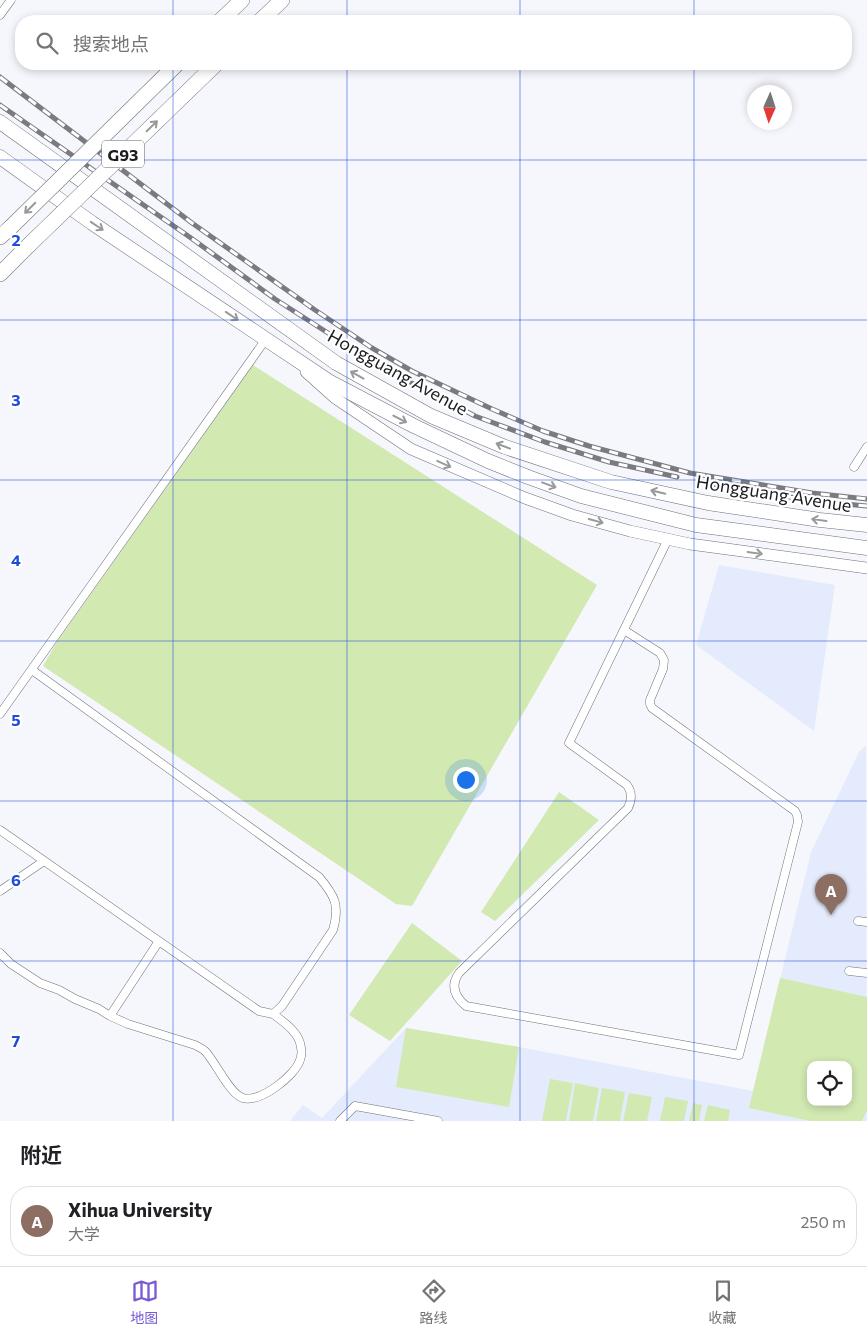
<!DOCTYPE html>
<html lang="zh">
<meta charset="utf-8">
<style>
:root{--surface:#fff;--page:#f2f2f2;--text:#202124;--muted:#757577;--line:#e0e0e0;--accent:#795ad5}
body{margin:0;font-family:Commissioner,"Noto Sans SC",sans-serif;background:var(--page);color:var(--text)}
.controls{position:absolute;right:15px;bottom:15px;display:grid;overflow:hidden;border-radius:10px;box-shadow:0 2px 8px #0003}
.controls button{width:45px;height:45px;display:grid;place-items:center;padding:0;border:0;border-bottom:1px solid var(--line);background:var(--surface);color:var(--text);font:25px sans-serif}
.compass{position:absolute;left:747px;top:85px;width:45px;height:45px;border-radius:50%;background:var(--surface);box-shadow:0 2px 8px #0003;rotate:183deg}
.you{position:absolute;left:465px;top:779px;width:18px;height:18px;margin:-12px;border:4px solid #fff;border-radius:50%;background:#1a73e8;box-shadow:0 0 0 8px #1a73e833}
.badge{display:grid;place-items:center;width:32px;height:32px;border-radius:50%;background:var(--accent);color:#fff;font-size:16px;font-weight:700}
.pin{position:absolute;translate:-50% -41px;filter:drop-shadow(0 1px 2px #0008)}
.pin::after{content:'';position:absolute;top:26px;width:18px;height:15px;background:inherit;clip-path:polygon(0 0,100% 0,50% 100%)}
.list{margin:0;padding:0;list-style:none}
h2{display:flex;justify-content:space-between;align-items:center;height:65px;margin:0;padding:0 20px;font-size:21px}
h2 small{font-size:16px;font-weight:400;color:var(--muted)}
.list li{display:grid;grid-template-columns:32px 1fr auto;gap:15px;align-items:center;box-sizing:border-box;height:70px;margin:0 10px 10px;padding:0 10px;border:1px solid var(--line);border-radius:20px}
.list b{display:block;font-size:19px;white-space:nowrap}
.list p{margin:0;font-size:16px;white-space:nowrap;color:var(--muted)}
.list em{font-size:16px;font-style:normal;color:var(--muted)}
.icon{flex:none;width:28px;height:28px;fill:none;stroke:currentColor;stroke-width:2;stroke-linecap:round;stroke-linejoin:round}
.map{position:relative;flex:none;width:867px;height:1121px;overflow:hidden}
.search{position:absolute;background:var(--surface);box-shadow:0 2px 8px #0003;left:15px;right:15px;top:15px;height:55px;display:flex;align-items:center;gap:12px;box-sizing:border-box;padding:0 18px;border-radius:20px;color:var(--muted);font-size:19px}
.sheet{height:145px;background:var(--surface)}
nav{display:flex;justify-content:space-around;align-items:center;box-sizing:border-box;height:70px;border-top:1px solid var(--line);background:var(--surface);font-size:14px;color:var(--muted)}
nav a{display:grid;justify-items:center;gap:2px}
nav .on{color:var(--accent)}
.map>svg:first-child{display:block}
.built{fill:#e4ebfc;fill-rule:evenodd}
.green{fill:#d2e9b2;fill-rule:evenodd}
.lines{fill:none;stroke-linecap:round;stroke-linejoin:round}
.minor-casing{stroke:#6e717a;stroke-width:9}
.secondary-casing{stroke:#6e717a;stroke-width:12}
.trunk-casing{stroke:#6e717a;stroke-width:15}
.motorway-casing{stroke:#6e717a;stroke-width:16}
.minor{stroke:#fff;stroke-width:8}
.secondary{stroke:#fff;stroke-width:11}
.trunk{stroke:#fff;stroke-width:14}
.motorway{stroke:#fff;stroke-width:15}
.rail-casing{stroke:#797b80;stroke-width:5}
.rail{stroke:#fff;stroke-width:3;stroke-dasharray:9;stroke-linecap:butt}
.motorway-bridge-casing{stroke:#6e717a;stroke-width:16;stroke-linecap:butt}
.motorway-bridge{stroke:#fff;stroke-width:15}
.oneway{stroke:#98999a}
.grid{fill:none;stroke:#1d4ed8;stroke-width:1;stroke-opacity:0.55}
.labels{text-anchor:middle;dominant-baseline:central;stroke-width:4.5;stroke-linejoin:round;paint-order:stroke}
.shield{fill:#fff;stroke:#5f6062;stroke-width:1}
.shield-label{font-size:16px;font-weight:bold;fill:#1a1c1f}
.street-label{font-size:18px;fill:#1a1c1f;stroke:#fff}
.grid-label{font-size:16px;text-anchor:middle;font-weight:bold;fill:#1d4ed8;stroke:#fff;stroke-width:4.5;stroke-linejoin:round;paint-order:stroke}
</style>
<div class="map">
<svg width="867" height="1121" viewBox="0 0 867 1121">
<rect width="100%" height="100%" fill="#f5f7fd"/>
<!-- built -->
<path class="built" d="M719 565 835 585 814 731 696 645Z
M866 745 867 1121H290L303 1105 322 1118 406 1028 519 1047 753 1091 811 852 859 752ZM811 1065H848V1102H811Z"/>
<!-- green -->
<path class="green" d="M253 365 597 585 412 906 396 904 43 666 57 642Z
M559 792 599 820 495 921 481 912Z
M412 923 462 961 390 1041 349 1015Z
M780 978 867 997V1110L862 1121H810L749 1108ZM811 1065H848V1102H811Z
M406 1028 519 1047 509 1107 396 1087Z
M550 1079 573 1083 566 1121H542Z
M575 1083 599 1088 593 1121H569Z
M602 1088 625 1092 620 1121H596Z
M629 1093 652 1097 647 1121H623Z
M665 1097 688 1101 684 1121H660Z
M693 1103 702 1105 699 1121H689Z
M708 1105 730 1110 728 1121H704Z"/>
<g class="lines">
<!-- minor casing -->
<g class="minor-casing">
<path id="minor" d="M0 15 11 0
M854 467 867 447
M624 630 660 653 664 660 663 669 650 700V704L652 708 795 811 797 815 798 822 739 1055 466 1006C455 997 450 986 459 973L628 808C632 800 632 792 627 785L569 743 668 539
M0 714 266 339
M0 830 259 1011 273 1014 282 1006 333 930C340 905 335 896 319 877L32 670
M0 891 44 861
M858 921 867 922
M0 953 11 964 40 983 59 990 75 999 99 1009 110 1016 128 1024 195 1045C198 1047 202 1048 205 1051 215 1061 230 1095 243 1098 260 1103 295 1076 300 1060 301 1057 302 1051 301 1048 300 1033 285 1023 273 1014
M849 971 867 973
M110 1016 159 941
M340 1121 355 1106 438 1121"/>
</g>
<!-- secondary casing -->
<g class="secondary-casing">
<path id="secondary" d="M306 372 335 398 411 449 525 498 572 515 630 531 690 544 867 568"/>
</g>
<!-- trunk casing -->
<g class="trunk-casing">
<path id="trunk" d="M0 122 336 363 431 416 505 447 611 482 708 503 820 520 867 525
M0 157 92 223 330 382 414 426 488 461 528 477 581 496 696 525 867 548"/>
</g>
<!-- motorway casing -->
<g class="motorway-casing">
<path id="motorway" d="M220 21 242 0
M260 21 282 0
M0 237 11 227
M0 274 29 245"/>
</g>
<!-- minor -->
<use href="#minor" class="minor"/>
<!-- secondary -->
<use href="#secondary" class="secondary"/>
<!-- trunk -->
<use href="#trunk" class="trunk"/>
<!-- motorway -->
<use href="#motorway" class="motorway"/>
<!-- rail casing -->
<g class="rail-casing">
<path id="rail" d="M0 77 192 223 315 310 372 348 412 371 492 409 543 431 589 446 690 473 812 493 867 499
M0 105 191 238 275 299 367 358 408 381 475 416 545 442 609 462 677 477
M716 485C766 494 816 502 867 506"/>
</g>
<!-- rail -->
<use href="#rail" class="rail"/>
<!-- motorway-bridge casing -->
<g class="motorway-bridge-casing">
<path id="motorway-bridge" d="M11 227 177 64
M29 245 216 64"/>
</g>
<!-- motorway-bridge -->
<use href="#motorway-bridge" class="motorway-bridge"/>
</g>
<!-- one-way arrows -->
<defs><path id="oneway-shaft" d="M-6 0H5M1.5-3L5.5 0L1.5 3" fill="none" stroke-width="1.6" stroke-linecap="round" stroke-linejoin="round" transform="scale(1.25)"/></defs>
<g class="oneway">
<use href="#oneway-shaft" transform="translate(152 126) rotate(-44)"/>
<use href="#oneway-shaft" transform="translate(30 208) rotate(135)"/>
<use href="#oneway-shaft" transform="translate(97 226) rotate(34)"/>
<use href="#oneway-shaft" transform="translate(232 316) rotate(34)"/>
<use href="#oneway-shaft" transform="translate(357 375) rotate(-151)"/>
<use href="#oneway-shaft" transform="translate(400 419) rotate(27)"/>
<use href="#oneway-shaft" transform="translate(503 446) rotate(-159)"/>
<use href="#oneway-shaft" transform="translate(444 464) rotate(24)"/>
<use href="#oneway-shaft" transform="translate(549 485) rotate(20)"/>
<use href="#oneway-shaft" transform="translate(658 492) rotate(-167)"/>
<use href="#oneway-shaft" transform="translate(819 520) rotate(-172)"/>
<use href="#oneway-shaft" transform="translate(596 521) rotate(15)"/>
<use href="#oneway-shaft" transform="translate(755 553) rotate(8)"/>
</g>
<!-- grid -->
<path class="grid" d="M173 0V21M347 0V21M520 0V21M694 0V21M173 64V1121M347 64V1121M520 64V1121M694 64V1121M0 160H867M0 320H867M0 480H867M0 641H867M0 801H867M0 961H867"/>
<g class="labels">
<!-- shield labels -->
<rect class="shield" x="102" y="140.5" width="42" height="27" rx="4"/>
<g class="shield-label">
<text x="123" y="154">G93</text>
</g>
<!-- street labels -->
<g class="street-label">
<text transform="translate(398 372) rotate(29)">Hongguang Avenue</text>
<text transform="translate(774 493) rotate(9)">Hongguang Avenue</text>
</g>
</g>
<g class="grid-label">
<text x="16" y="246">2</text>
<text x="16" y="406">3</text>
<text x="16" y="566">4</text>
<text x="16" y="726">5</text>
<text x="16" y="886">6</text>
<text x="16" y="1047">7</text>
</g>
</svg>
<div class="controls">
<button><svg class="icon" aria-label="locate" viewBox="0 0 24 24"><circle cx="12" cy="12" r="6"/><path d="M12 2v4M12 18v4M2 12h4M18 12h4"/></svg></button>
</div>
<svg class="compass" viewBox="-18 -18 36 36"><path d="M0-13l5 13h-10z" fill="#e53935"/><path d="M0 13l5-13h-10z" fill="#757577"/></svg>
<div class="you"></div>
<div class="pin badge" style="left:831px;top:915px;background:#8d6e63">A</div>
<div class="search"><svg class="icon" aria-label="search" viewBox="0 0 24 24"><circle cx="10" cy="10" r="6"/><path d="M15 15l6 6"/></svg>搜索地点</div>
</div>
<section class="sheet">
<h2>附近<small></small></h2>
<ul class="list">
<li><span class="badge" style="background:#8d6e63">A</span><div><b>Xihua University</b><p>大学</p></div><em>250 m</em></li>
</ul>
</section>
<nav>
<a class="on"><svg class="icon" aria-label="map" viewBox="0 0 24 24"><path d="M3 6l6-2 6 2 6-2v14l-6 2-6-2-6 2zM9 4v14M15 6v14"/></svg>地图</a>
<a><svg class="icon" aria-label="directions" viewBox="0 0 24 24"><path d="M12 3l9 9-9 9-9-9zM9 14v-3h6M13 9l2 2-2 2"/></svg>路线</a>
<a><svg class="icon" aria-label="saved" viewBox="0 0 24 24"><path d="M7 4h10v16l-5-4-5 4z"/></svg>收藏</a>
</nav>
